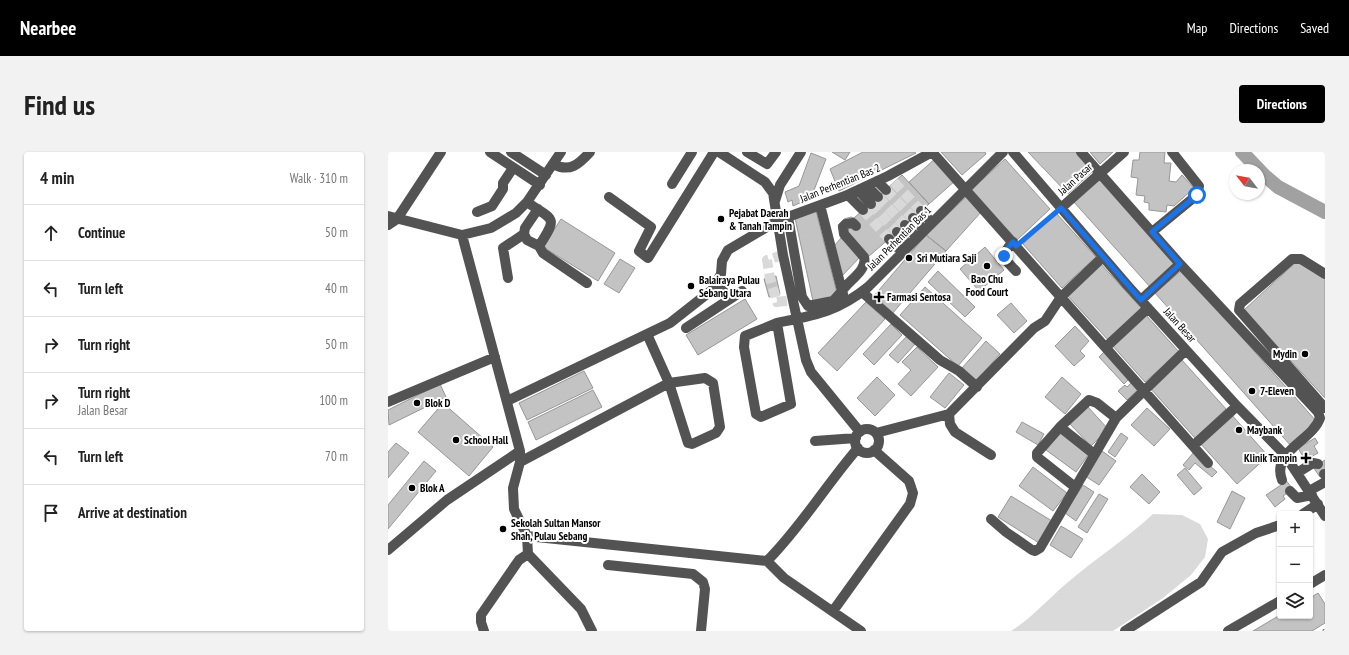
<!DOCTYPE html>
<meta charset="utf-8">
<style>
:root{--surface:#fff;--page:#f2f2f2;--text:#222;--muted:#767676;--line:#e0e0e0;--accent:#000}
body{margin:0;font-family:"PT Sans Narrow",sans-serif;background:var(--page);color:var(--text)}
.controls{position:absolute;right:12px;bottom:12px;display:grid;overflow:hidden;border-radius:4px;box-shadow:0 1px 3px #0004}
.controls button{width:36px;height:36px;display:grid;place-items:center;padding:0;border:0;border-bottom:1px solid var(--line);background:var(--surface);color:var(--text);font:20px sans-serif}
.compass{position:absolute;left:841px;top:12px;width:36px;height:36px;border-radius:50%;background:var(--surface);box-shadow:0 1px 3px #0004;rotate:301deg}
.stop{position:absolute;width:12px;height:12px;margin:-9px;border:3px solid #1a73e8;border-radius:50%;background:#fff}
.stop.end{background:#1a73e8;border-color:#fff;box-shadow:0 1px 4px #0008}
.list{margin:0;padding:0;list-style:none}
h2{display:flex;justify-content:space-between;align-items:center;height:52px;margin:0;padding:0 16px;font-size:17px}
h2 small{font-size:13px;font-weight:400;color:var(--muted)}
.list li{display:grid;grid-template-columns:26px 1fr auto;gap:12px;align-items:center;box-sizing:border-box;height:56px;padding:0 16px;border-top:1px solid var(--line)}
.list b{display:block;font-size:15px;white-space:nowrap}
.list p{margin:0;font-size:13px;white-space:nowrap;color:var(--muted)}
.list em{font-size:13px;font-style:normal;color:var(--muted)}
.icon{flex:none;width:22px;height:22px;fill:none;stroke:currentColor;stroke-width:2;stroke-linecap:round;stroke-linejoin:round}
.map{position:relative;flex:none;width:937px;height:479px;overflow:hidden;border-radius:4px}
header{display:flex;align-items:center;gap:24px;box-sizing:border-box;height:56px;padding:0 20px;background:var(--accent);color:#fff}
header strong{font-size:19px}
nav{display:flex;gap:22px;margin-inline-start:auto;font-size:14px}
.intro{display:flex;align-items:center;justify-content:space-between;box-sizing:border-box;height:96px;padding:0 24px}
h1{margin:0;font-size:28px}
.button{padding:10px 18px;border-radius:4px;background:var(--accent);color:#fff;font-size:14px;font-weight:700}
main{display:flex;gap:24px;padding:0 24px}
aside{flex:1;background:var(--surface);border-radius:4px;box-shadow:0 1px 3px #0004}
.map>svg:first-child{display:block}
.green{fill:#dadada}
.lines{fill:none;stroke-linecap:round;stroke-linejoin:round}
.river{stroke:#a1a1a1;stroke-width:14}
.building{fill:#c3c3c3;stroke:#979797}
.minor-tunnel{stroke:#d9d9d9;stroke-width:10;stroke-dasharray:10 5;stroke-linecap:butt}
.path{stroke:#757575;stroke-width:1.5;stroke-dasharray:1 2;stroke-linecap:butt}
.minor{stroke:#535353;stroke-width:10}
.rail{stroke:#000;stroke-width:2.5;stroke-dasharray:6 2 1 2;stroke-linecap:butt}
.route{stroke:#1a73e8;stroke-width:5}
.poi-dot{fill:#000;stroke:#fff;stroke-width:1.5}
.labels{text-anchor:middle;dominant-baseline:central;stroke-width:4;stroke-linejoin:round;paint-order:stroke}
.street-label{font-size:11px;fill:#000;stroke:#fff}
.poi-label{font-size:11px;font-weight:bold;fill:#000;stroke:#fff;text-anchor:start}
</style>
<header>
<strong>Nearbee</strong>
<nav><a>Map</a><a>Directions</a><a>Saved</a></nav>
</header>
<div class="intro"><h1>Find us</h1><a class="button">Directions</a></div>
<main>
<aside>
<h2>4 min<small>Walk · 310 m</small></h2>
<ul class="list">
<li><svg class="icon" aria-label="ahead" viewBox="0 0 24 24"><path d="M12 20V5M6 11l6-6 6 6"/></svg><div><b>Continue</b></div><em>50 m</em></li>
<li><svg class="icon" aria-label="left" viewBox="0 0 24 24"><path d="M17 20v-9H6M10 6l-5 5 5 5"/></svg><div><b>Turn left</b></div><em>40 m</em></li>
<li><svg class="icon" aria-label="right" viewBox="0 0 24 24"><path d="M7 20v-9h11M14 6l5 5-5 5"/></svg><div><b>Turn right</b></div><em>50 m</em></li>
<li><svg class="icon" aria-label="right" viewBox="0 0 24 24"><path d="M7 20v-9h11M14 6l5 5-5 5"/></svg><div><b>Turn right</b><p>Jalan Besar</p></div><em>100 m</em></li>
<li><svg class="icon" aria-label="left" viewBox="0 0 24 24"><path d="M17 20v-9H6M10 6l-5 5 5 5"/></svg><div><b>Turn left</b></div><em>70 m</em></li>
<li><svg class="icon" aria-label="arrive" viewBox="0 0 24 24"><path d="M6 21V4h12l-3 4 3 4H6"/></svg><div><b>Arrive at destination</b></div></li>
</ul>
</aside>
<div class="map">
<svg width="937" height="479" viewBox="0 0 937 479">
<rect width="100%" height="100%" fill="#fff"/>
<!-- green -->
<path class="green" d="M765 362 794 363 812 372 820 387 817 405 803 423 775 446 725 479H623C644 466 660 447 679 431 707 407 738 387 765 362Z"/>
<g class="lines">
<!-- river -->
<path class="river" d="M854 0 877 24 890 35 937 60"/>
</g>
<!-- building -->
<path class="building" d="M444 0H462L457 8Z
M475 0H526L528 1 451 39 442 17Z
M553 0H597L598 2 574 23Z
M640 0H690L706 18 680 42Z
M702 0H725L712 12Z
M752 0H777L776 11H783L781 29 788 30 794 23 806 36 786 54 779 53 778 60 761 58V51L756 50 757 44 748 43 750 26 743 25 745 8H751Z
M423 1 438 7 423 46 405 54 404 48 400 50 397 40 411 34Z
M548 6 568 28 541 52 521 30Z
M617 7 662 57 629 88 583 38Z
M514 23 541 52 480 105 452 80 450 73 456 67 463 65 466 66Z
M712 25 789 112 763 136 685 49Z
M579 44 594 59 558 99 538 83Z
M428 59 449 141 442 146 425 149 407 66Z
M668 61 708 105 674 136 635 92Z
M173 67 227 101 210 129 155 95Z
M538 83 558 99 504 162 485 145Z
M453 86 472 105 453 125 446 94Z
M597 95 616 118 591 139 572 117Z
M232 107 247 116 231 141 216 132Z
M908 110 937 124V246L856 158Z
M712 111 755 158 721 189 678 142Z
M794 118 929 270 903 294 767 141Z
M550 119 587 155 577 165 540 130Z
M388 124 392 142 381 145 376 127Z
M537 135 594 186 570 214 512 163Z
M357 147 369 167 310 203 298 183Z
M478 150 497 167 449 219 430 201Z
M623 151 639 169 626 181 609 163Z
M757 162 791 200 757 230 723 192Z
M503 172 514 183 486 213 475 202Z
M687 174 701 189 692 199 697 204 686 214 667 194Z
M519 184 527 192 510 211 501 203Z
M598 189 612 202 588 229 574 216Z
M529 195 550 215 523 244 510 232 523 218 514 210Z
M718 198 743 225 736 232 711 205Z
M793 207 838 257 807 286 762 236Z
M196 219 205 236 139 268 131 251Z
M561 221 576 233 557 256 542 245Z
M489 225 507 243 487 264 469 246Z
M674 225 693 242 677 262 657 245Z
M746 228 753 235 739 248 730 239 737 233 739 235Z
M52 232 58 245 1 273 0 258Z
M205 238 214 255 148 288 140 270Z
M55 251 105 295 81 324 30 280Z
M700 255 720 277 703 294 682 272Z
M759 256 782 277 766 294 743 273Z
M843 262 880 304 849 332 812 291Z
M634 270 656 282 650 293 628 280Z
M672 280 701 302 688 320 658 298Z
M733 281 740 286 727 305 720 300Z
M927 286 930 291 926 294 930 301 917 308 910 296Z
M8 291 21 301 0 326V300Z
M714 299 728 309 711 333 697 324Z
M806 300 829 320 824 325 807 311 801 318 795 313Z
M937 308V321L932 325 925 315Z
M36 309 48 319 0 377V353Z
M645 315 679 341 665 359 631 334Z
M797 316 814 336 806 343 789 323Z
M754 322 772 340 761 352 742 335Z
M896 326 905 337 895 344 897 347 887 355 878 343 893 333Z
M695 333 706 340 688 369 677 361Z
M844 339 857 346 842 377 829 370Z
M711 342 720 347 699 381 690 375Z
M623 344 664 369 651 391 610 365Z
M673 374 695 387 683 406 662 393Z
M930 441 937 452V471L924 479H865L892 463 922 464V446Z"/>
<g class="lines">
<!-- minor-tunnel -->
<path class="minor-tunnel" d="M506 30 533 59
M498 38 525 66
M490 45 517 73
M483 52 509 80
M475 58 501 87
M395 103 379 108 382 126 389 150 406 148"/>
<!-- path -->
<path class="path" d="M634 89 666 61"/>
<!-- minor -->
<path class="minor" d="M102 0 152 33
M123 0 158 23
M331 0 377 30 385 41 395 103 418 208 423 220 472 280
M359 0 379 12 388 0
M625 0 740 134 849 254 897 303 937 364
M693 0 792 112 930 260 932 266C924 289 883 299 894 328
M165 12C182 21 191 12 202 0
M489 29 498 38
M284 32 304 0
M479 34 490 45
M470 38 483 52
M460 43 475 58
M221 45 263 75 251 99 260 106 326 0
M387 49 392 33 413 0
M139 50C165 69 171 63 151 94L155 101 199 131
M673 56 736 0
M533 59 544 71
M89 60 104 54 115 37V31L125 16
M0 64 74 83 103 76 128 61 139 50 173 0
M400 65 414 145 420 154 445 149 454 139 432 53
M525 66 536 78
M0 73 9 67 53 0
M517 73 529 86
M509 80 521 93
M764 80 809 43 811 34 784 0
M136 82 137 76 150 57
M74 83 132 299V310L125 336 126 357 139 384 140 402 193 457 204 479
M501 87 514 100
M625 90C611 105 616 106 628 119
M937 122 913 107H904L852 152 851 158 937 256
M120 126 115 96 136 82 139 88 151 94
M331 129 339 148
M474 140 552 208 571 219 589 235
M455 142 454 139C460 129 480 118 476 105L456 82 455 75 458 72 465 71 468 74
M753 148 792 112
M389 171 403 252 373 265 368 262 356 195 357 184 389 171C427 163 449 160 480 135L615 0
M298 176 354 139
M718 195 760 156
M119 249 282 171 324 138 333 122 334 109 340 98 389 69 457 44 500 24 544 0 805 294 849 254
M0 250 107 205
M561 262 562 272 567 280 603 303
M672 275 706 302
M467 289a12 12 0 1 1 24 0a12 12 0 1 1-24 0Z
M488 281 561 262 646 176 657 169 673 145 715 105
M427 289 468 286
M805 294 820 311
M132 310 281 231 317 226 325 231 332 275 328 281 304 292 300 291 281 231 259 182
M909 321 925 311 930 312
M936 322 937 323
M687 335 649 305V301L672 275 701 248 709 251 728 266
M902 339 909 346 924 343
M921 339 937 330
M915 362 930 352
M603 367 618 380 644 398 647 399 652 396 728 266 798 198
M139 384 379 409 396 426 473 479
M0 398 59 348 132 299
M379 409C413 375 438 333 470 296
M220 413 305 422 315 430 317 437 313 479
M922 432 937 423
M445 459 522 352 525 341 521 329 486 298
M96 479 93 470V463L131 408 140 402
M737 479 813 430 834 400 868 381 892 373
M840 479 892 449"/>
<!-- rail -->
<path class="rail" d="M935 479 937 478"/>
</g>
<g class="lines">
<!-- route -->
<path class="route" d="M616 104 618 98 625 90 628 94 673 56 753 148 792 112 764 80 809 43"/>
</g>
<!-- markers -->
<g class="poi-dot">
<circle cx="333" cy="67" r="4"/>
<circle cx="521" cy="106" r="4"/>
<circle cx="599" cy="114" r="4"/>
<circle cx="303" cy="134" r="4"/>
<path d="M489 139h4v4h4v4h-4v4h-4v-4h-4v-4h4z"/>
<circle cx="917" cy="202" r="4"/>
<circle cx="864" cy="239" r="4"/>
<circle cx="29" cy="251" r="4"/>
<circle cx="851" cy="278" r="4"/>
<circle cx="68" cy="288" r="4"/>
<path d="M916 300h4v4h4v4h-4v4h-4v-4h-4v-4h4z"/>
<circle cx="24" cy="336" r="4"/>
<circle cx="115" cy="377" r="4"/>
</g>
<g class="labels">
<!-- street labels -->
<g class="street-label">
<text transform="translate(687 27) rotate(-42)">Jalan Pasar</text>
<text transform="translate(452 31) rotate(-22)">Jalan Perhentian Bas 2</text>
<text transform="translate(511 86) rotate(-45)">Jalan Perhentian Bas 1</text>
<text transform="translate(792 173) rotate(48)">Jalan Besar</text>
</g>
<!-- poi labels -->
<g class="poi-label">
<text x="341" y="61">Pejabat Daerah<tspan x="341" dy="13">&amp; Tanah Tampin</tspan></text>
<text x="529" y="106">Sri Mutiara Saji</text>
<text x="599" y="127" text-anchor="middle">Bao Chu<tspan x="599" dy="13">Food Court</tspan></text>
<text x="311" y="128">Balairaya Pulau<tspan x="311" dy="13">Sebang Utara</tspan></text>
<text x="499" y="145">Farmasi Sentosa</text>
<text x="909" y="202" text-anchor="end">Mydin</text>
<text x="872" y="239">7-Eleven</text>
<text x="37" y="251">Blok D</text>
<text x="859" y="278">Maybank</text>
<text x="76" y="288">School Hall</text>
<text x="909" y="306" text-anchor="end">Klinik Tampin</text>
<text x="32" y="336">Blok A</text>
<text x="123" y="371">Sekolah Sultan Mansor<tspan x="123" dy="13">Shah, Pulau Sebang</tspan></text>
</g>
</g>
</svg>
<div class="controls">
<button>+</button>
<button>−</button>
<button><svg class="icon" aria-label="layers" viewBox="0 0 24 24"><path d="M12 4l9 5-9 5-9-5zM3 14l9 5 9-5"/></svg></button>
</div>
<svg class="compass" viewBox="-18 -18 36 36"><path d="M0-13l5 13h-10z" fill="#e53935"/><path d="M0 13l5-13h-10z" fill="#767676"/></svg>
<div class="stop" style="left:809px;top:43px"></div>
<div class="stop end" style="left:616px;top:104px"></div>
</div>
</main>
